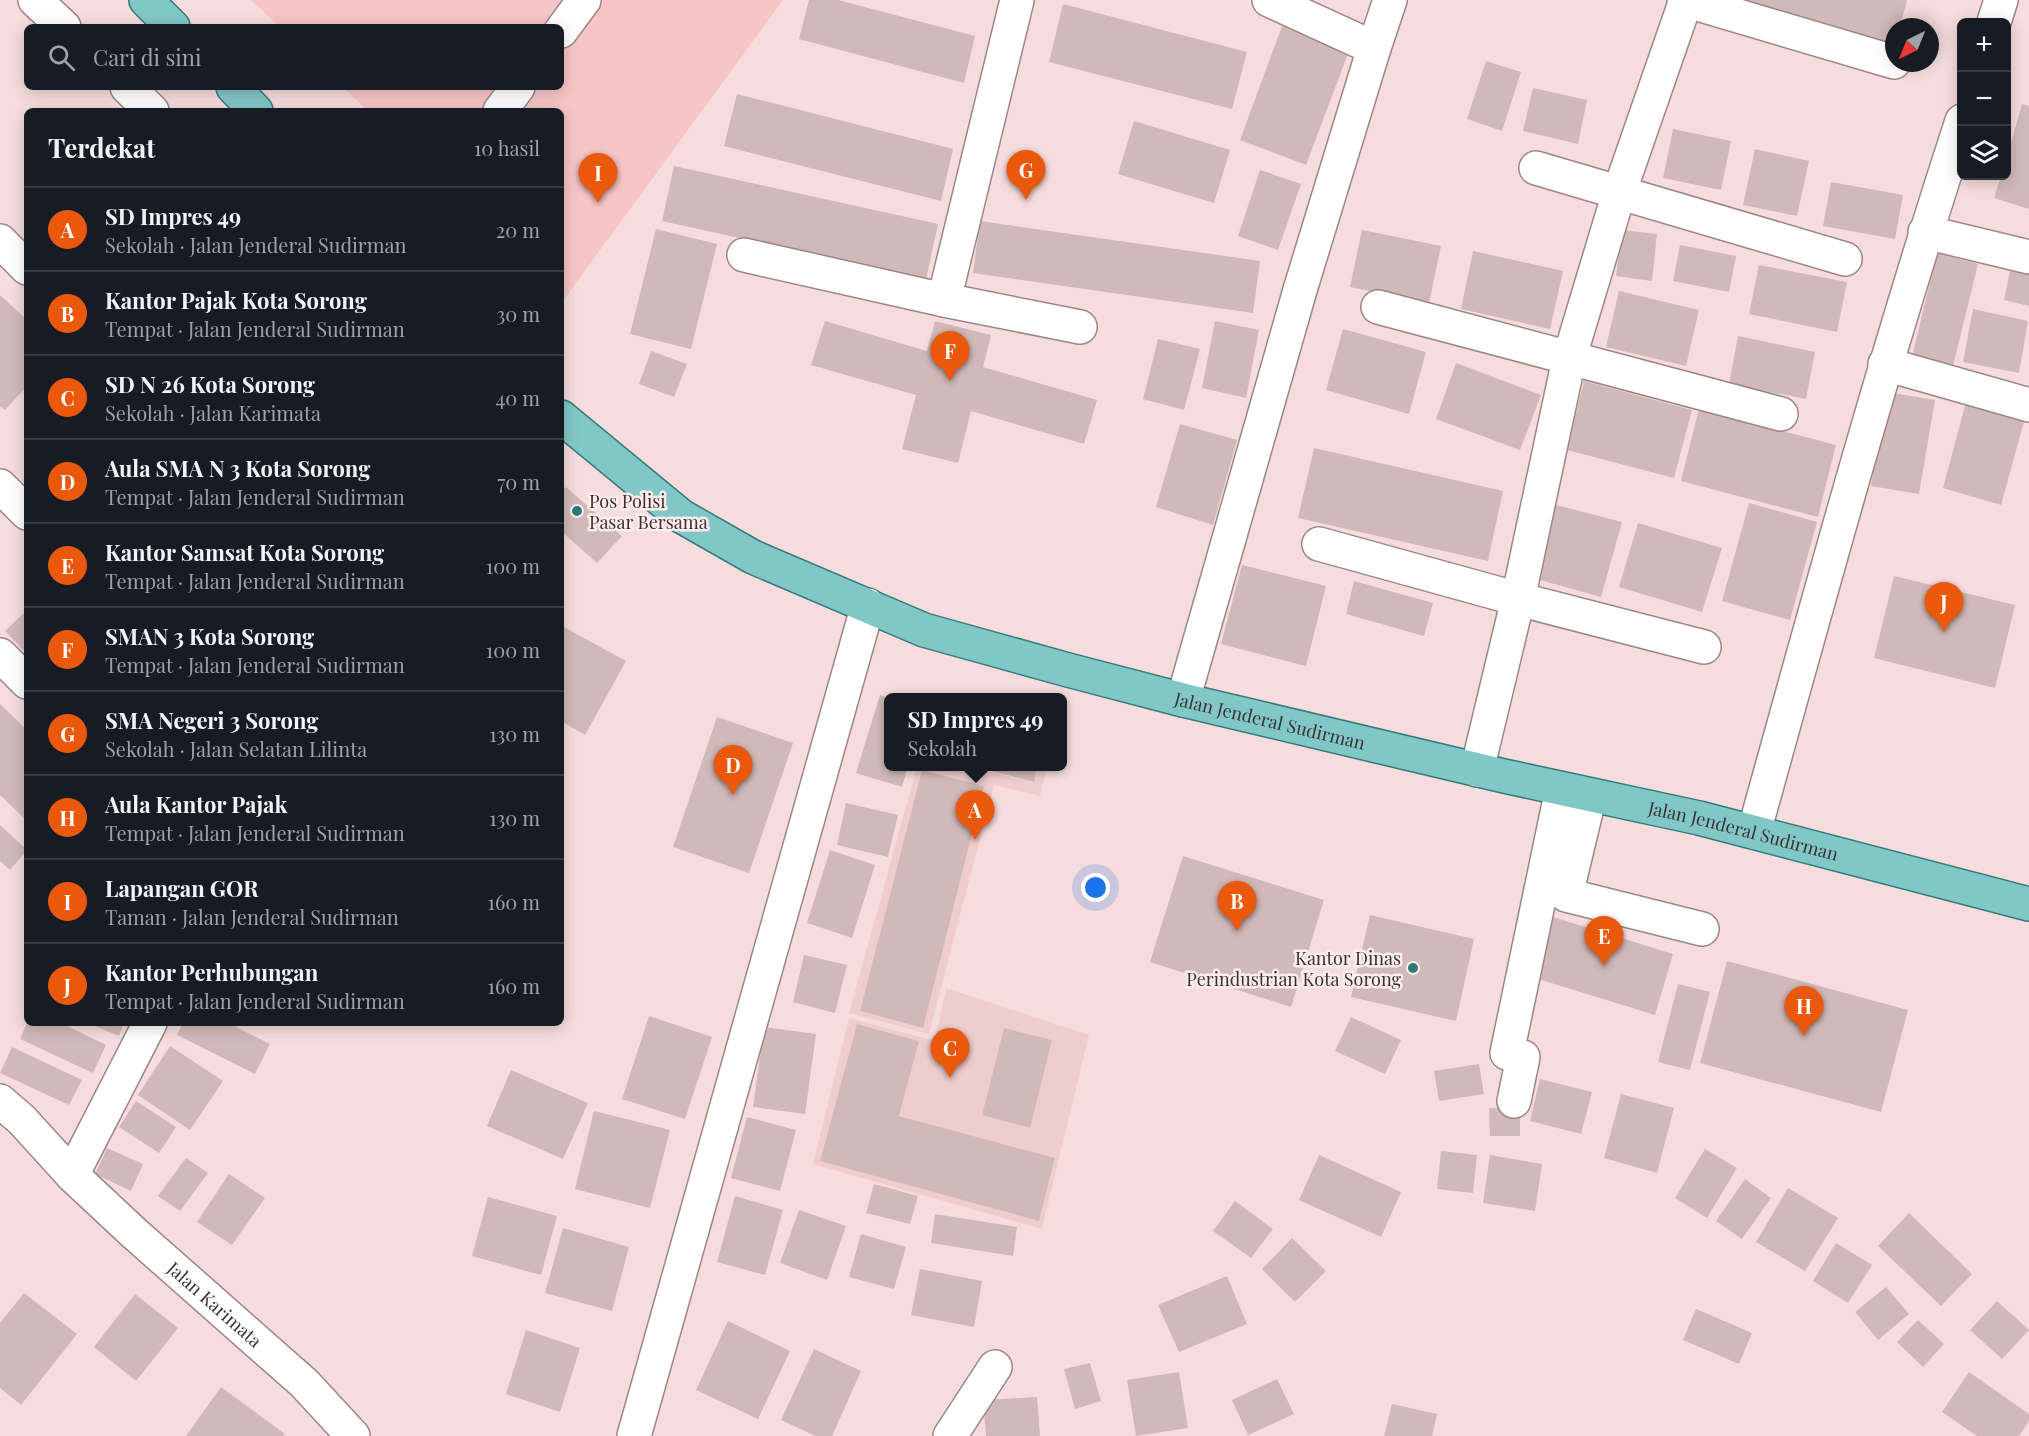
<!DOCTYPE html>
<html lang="id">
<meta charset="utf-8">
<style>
:root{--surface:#171b24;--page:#242831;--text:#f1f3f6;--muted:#9ea1a6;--line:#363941;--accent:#ea580c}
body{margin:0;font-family:"Playfair Display",serif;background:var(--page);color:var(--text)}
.controls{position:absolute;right:18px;top:18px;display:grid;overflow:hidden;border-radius:9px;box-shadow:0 3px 15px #0003}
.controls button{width:54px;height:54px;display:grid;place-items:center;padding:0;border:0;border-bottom:2px solid var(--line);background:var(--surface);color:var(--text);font:30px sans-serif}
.compass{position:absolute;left:1885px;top:18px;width:54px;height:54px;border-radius:50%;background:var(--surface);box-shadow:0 3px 15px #0003;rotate:223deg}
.you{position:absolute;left:1096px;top:888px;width:21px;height:21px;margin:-15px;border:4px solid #fff;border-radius:50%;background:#1a73e8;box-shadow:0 0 0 9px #1a73e833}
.badge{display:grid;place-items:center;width:39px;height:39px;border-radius:50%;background:var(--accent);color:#fff;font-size:20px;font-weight:700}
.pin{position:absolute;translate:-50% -50px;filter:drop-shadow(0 2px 3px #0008)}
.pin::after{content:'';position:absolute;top:32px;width:21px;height:18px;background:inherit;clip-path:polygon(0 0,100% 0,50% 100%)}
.popup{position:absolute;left:884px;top:693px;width:183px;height:78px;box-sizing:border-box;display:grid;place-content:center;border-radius:9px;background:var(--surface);filter:drop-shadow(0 2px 4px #0005);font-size:20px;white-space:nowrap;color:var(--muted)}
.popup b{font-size:22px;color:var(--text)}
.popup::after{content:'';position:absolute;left:50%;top:100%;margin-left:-12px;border:12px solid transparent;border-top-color:var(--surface)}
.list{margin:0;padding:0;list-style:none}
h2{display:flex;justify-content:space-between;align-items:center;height:78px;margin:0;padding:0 24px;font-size:26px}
h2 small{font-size:20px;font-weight:400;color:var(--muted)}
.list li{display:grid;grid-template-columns:39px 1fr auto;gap:18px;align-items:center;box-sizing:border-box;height:84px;padding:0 24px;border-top:2px solid var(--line)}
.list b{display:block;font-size:22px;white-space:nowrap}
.list p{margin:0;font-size:20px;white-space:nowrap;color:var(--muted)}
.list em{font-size:20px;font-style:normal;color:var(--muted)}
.icon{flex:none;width:33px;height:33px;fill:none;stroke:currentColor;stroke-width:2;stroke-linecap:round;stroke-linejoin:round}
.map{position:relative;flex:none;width:2029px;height:1436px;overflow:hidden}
.search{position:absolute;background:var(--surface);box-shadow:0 3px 15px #0003;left:24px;top:24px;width:540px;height:66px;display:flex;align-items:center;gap:15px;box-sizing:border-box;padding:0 21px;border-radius:9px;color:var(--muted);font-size:22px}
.panel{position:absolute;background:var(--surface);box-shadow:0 3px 15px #0003;left:24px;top:108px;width:540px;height:918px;border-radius:9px}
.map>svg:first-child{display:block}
.built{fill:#efcdce;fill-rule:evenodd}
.green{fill:#f7c5c6}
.building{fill:#d2b9b9}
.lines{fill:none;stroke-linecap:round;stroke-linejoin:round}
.minor-casing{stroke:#9d8686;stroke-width:36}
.major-casing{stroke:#347b7a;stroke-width:36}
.minor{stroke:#fff;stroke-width:33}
.major{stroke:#82c7c7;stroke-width:33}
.poi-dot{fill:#2f7878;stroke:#fceded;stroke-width:2}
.labels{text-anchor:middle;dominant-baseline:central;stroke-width:5;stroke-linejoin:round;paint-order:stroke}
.poi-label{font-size:18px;fill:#3c3232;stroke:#fceded;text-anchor:start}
.street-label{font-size:18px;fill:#3c3232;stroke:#fceded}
</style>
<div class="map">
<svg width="2029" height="1436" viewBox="0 0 2029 1436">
<rect width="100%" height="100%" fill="#f6dcdd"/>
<!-- built -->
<path class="built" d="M917 767H969L1033 782 1037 767H1047L1040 796 994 785 929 1034 849 1013ZM922 770 984 786 922 1028 860 1011Z
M946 988 1089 1035 1042 1229 813 1164 849 1018 935 1041ZM857 1024 919 1041 899 1116 1055 1158 1039 1221 820 1161ZM1004 1028 1052 1040 1030 1127 982 1115Z"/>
<!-- green -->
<path class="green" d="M251 0H783L565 298 561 294V111H368L343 87H561V27H280Z"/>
<!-- building -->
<path class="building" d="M809 0H838L975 36 964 83 799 39Z
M1726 0H1907L1900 27H1894V46Z
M1063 4 1247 52 1232 109 1049 62Z
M1282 26 1349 51 1306 165 1240 140Z
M1486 61 1521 72 1502 131 1467 119Z
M1533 88 1587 100 1578 144 1523 131Z
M737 94 953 149 941 201 724 146Z
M2022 104 2029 106V209L1994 198 2001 176H2007V157Z
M1134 121 1230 150 1214 203 1118 174Z
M1673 129 1731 141 1721 190 1663 178Z
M1755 149 1809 161 1797 216 1743 205Z
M674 166 938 224 926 279 662 221Z
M1260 170 1301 184 1278 250 1238 236Z
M1831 182 1903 195 1895 239 1823 226Z
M980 221 1260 261 1253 313 973 273Z
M656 229 717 244 691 349 630 334Z
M1362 230 1441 246 1429 303 1350 287Z
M1622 230 1657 234 1652 281 1616 276Z
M1680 245 1736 256 1729 292 1673 281Z
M1473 251 1563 271 1550 329 1461 309Z
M1937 253 1978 264 1953 366 1912 357Z
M1759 265 1847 282 1837 332 1749 314Z
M2010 271 2029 275V306L2004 300Z
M1619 291 1699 310 1686 366 1606 347Z
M0 295 27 320V386L5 410 0 406Z
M1973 309 2028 321 2019 373 1963 362Z
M825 321 927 351 935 321 991 335 983 367 1097 400 1084 444 971 411 958 463 902 449 916 395 811 365Z
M1215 321 1259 330 1246 398 1202 388Z
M1343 329 1426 352 1409 414 1326 390Z
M1738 336 1815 352 1806 399 1729 384Z
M1158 339 1200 349 1184 410 1143 399Z
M651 351 687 364 674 397 639 384Z
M1456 363 1541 395 1520 450 1436 419Z
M1584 381 1692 410 1674 478 1567 450Z
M1887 392 1935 400 1919 494 1871 486Z
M1966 402 2025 418 2001 505 1943 488Z
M1699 409 1836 445 1818 517 1681 481Z
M1180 424 1237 440 1213 525 1156 507Z
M1314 448 1503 491 1488 561 1298 518Z
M566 487 622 536 597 563 561 531V492Z
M1549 503 1622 522 1601 597 1529 577Z
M1749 503 1817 522 1790 620 1722 601Z
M1638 523 1722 548 1702 612 1619 587Z
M1242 565 1326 586 1306 666 1221 644Z
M1894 576 2015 605 1995 688 1874 658Z
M1354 581 1433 603 1424 636 1346 614Z
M27 610V654L5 631Z
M562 626 626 661 585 735 561 721Z
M880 695 888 698V766H908L902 787 856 773Z
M0 704 27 730V821L0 795Z
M717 717 793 743 749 873 673 847Z
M972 766H1037L1034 782Z
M922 770 984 786 923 1028 860 1011Z
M846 803 898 815 888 857 837 845Z
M0 825 27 850 10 870 0 861Z
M830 850 875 865 852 938 807 923Z
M1183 856 1324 900 1291 1007 1150 962Z
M1370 915 1474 939 1456 1021 1351 997Z
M1553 917 1673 954 1655 1015 1535 978Z
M804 955 847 965 835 1013 793 1002Z
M1727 961 1908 1010 1881 1112 1700 1063Z
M1678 984 1710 992 1690 1070 1658 1062Z
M649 1016 712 1037 685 1119 622 1099Z
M1351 1017 1401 1040 1385 1074 1335 1051Z
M27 1023H61L106 1045 93 1073 20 1039Z
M88 1023H124L119 1036Z
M183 1023H228L270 1044 255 1074 177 1035Z
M857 1024 919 1041 899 1116 1055 1158 1039 1221 820 1161Z
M764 1027 816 1034 805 1114 753 1107Z
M1004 1028 1052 1040 1030 1128 982 1115Z
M170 1046 223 1081 190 1130 138 1095Z
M12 1047 82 1080 69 1105 0 1073Z
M1479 1064 1484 1094 1439 1101 1434 1071Z
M511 1070 588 1103 563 1159 487 1126Z
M1540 1079 1592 1092 1581 1134 1530 1121Z
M1621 1094 1674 1108 1657 1173 1604 1158Z
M136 1101 176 1127 159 1153 119 1127Z
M1489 1108 1520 1109V1136H1490Z
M594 1111 670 1130 650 1208 575 1189Z
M747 1117 796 1130 780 1191 731 1178Z
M107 1148 143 1164 131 1191 95 1174Z
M1705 1149 1737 1168 1707 1218 1675 1198Z
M1441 1151 1477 1155 1473 1193 1437 1189Z
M1319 1155 1401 1192 1381 1237 1299 1200Z
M1490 1155 1542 1164 1535 1211 1483 1203Z
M186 1158 208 1173 180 1211 158 1196Z
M229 1174 265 1198 232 1245 197 1222Z
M1745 1179 1771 1198 1742 1239 1716 1221Z
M874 1184 918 1196 910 1224 866 1213Z
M1788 1188 1838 1218 1805 1271 1756 1242Z
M735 1196 783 1210 765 1275 717 1262Z
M488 1197 557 1216 541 1275 472 1256Z
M1235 1201 1273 1229 1251 1258 1213 1231Z
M799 1210 846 1226 827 1280 780 1263Z
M1909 1213 1972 1274 1941 1306 1878 1246Z
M935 1214 1017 1227 1013 1256 931 1243Z
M563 1228 629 1247 612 1311 545 1293Z
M861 1234 906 1247 894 1289 849 1277Z
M1292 1238 1326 1271 1295 1302 1262 1269Z
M1836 1243 1872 1265 1848 1303 1813 1281Z
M920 1269 982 1281 974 1327 911 1315Z
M1227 1276 1247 1324 1179 1352 1158 1305Z
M1886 1287 1909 1314 1878 1340 1855 1312Z
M24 1293 77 1334 21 1405 0 1388V1323Z
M135 1294 178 1328 136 1381 94 1347Z
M1997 1301 2029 1330 2002 1359 1970 1330Z
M1696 1309 1752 1333 1739 1364 1683 1340Z
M1918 1320 1944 1344 1923 1367 1897 1342Z
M728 1321 790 1351 758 1419 696 1390Z
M526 1330 580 1348 560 1412 506 1394Z
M814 1349 861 1371 832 1436H816L781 1420Z
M1090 1363 1101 1401 1075 1409 1064 1369Z
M1179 1372 1188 1428 1136 1436 1127 1380Z
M1969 1372 2029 1414V1421L2019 1436H1977L1942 1412Z
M1277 1379 1294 1414 1248 1435 1232 1400Z
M221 1387 285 1434 283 1436H186Z
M1037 1397 1040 1436H986L983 1400Z
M1392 1404 1437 1414 1432 1436H1384Z"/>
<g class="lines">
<!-- minor casing -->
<g class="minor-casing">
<g id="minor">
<path d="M35 0 64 27"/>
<path d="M1017 0 944 300 1080 327"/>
<path d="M1269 0 1374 48"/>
<path d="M1684 0 1894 62"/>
<path d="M1994 22 2001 0"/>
<path d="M561 31 584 0"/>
<path d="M127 87 152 111"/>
<path d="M500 111 518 87"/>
<path d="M1536 168 1845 259"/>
<path d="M1925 232 2029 257"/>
<path d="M0 241 27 268"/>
<path d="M744 255 944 300"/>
<path d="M1378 307 1781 414"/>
<path d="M1885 364 2029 405"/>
<path d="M0 486 27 513"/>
<path d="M1319 544 1518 599 1704 647"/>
<path d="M0 655 27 682"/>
<path d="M1183 700 1300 290 1374 48 1390 0"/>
<path d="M1477 770 1518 599 1569 359 1619 193 1686 0"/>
<path d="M1590 795 1566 895 1702 929"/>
<path d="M1754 832C1820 594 1885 356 1962 121"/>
<path id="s1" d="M0 1101 22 1120 72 1175 134 1233 304 1383 353 1436"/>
<path d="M1514 1101 1523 1057 1507 1053 1562 789"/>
<path d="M72 1175 150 1023"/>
<path d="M634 1436 868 605"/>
<path d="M950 1436 995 1367"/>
</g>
</g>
<!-- major casing -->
<g class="major-casing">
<g id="major">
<path d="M146 0 173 27"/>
<path d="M233 87 256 111"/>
<path id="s2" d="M561 417 681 516 753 557 924 630 1068 670 1183 700 1504 776 1699 818 2029 904"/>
</g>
</g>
<!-- minor -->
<use href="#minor" class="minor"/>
<!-- major -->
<use href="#major" class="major"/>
</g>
<!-- markers -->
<g class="poi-dot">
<circle cx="577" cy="511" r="6"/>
<circle cx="1413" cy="968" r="6"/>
</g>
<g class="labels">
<!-- poi labels -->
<g class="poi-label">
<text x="589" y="501">Pos Polisi<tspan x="589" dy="21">Pasar Bersama</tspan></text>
<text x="1401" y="958" text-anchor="end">Kantor Dinas<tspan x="1401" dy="21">Perindustrian Kota Sorong</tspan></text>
</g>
<!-- street labels -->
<g class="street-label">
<text stroke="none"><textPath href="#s2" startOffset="782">Jalan Jenderal Sudirman</textPath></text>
<text stroke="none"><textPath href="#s2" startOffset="1268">Jalan Jenderal Sudirman</textPath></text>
<text stroke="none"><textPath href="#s1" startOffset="296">Jalan Karimata</textPath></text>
</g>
</g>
</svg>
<div class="controls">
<button>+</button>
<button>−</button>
<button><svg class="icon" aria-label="layers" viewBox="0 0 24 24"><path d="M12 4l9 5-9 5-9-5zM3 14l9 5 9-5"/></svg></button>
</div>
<svg class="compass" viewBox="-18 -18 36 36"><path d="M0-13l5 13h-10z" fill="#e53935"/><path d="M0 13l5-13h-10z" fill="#9ea1a6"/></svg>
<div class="you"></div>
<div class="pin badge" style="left:975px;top:840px">A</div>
<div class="popup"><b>SD Impres 49</b>Sekolah</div>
<div class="pin badge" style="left:1237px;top:931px">B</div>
<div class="pin badge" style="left:950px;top:1078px">C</div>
<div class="pin badge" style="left:733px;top:795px">D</div>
<div class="pin badge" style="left:1604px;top:966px">E</div>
<div class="pin badge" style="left:950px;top:381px">F</div>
<div class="pin badge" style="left:1026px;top:200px">G</div>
<div class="pin badge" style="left:1804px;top:1036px">H</div>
<div class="pin badge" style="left:598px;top:203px">I</div>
<div class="pin badge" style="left:1944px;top:632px">J</div>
<div class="search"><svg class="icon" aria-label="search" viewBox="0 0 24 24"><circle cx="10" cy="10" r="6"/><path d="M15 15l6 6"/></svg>Cari di sini</div>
<section class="panel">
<h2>Terdekat<small>10 hasil</small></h2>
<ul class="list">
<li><span class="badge">A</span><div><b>SD Impres 49</b><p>Sekolah · Jalan Jenderal Sudirman</p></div><em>20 m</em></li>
<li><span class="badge">B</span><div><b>Kantor Pajak Kota Sorong</b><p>Tempat · Jalan Jenderal Sudirman</p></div><em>30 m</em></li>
<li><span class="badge">C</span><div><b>SD N 26 Kota Sorong</b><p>Sekolah · Jalan Karimata</p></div><em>40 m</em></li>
<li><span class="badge">D</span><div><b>Aula SMA N 3 Kota Sorong</b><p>Tempat · Jalan Jenderal Sudirman</p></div><em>70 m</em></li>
<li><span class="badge">E</span><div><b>Kantor Samsat Kota Sorong</b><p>Tempat · Jalan Jenderal Sudirman</p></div><em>100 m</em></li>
<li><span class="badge">F</span><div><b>SMAN 3 Kota Sorong</b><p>Tempat · Jalan Jenderal Sudirman</p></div><em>100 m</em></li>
<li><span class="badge">G</span><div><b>SMA Negeri 3 Sorong</b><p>Sekolah · Jalan Selatan Lilinta</p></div><em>130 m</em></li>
<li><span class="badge">H</span><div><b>Aula Kantor Pajak</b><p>Tempat · Jalan Jenderal Sudirman</p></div><em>130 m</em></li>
<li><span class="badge">I</span><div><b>Lapangan GOR</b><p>Taman · Jalan Jenderal Sudirman</p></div><em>160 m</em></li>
<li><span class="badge">J</span><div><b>Kantor Perhubungan</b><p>Tempat · Jalan Jenderal Sudirman</p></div><em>160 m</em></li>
</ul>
</section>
</div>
